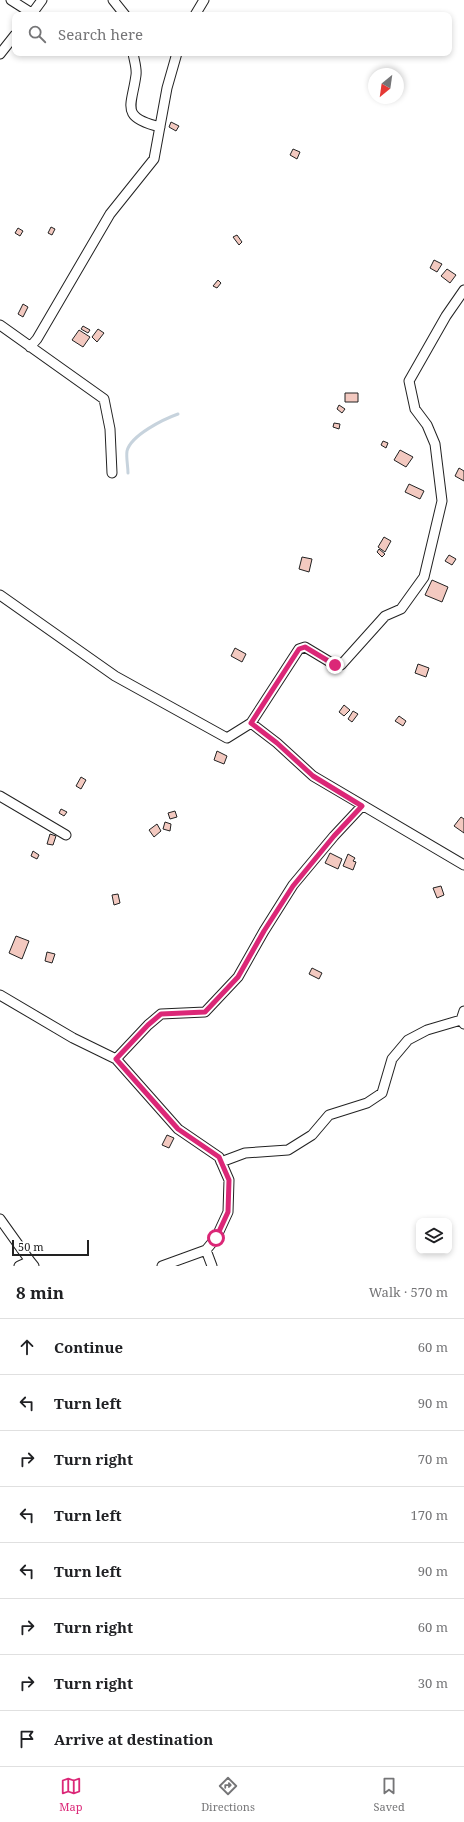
<!DOCTYPE html>
<meta charset="utf-8">
<style>
:root{--surface:#fff;--page:#f6f6f6;--text:#202124;--muted:#757577;--line:#e0e0e0;--accent:#db2777}
body{margin:0;font-family:"Noto Serif",serif;background:var(--page);color:var(--text)}
.controls{position:absolute;right:12px;bottom:12px;display:grid;overflow:hidden;border-radius:8px;box-shadow:0 2px 6px #0003}
.controls button{width:36px;height:36px;display:grid;place-items:center;padding:0;border:0;border-bottom:1px solid var(--line);background:var(--surface);color:var(--text);font:20px sans-serif}
.compass{position:absolute;left:368px;top:68px;width:36px;height:36px;border-radius:50%;background:var(--surface);box-shadow:0 2px 6px #0003;rotate:209deg}
.scale{position:absolute;left:12px;bottom:10px;width:77px;box-sizing:border-box;padding-left:4px;border:2px solid #222;border-top:0;font-size:11px;line-height:14px;white-space:nowrap;color:#222;-webkit-text-stroke:3px #fff;paint-order:stroke}
.stop{position:absolute;width:12px;height:12px;margin:-9px;border:3px solid #db2777;border-radius:50%;background:#fff}
.stop.end{background:#db2777;border-color:#fff;box-shadow:0 1px 4px #0008}
.list{margin:0;padding:0;list-style:none}
h2{display:flex;justify-content:space-between;align-items:center;height:52px;margin:0;padding:0 16px;font-size:17px}
h2 small{font-size:13px;font-weight:400;color:var(--muted)}
.list li{display:grid;grid-template-columns:26px 1fr auto;gap:12px;align-items:center;box-sizing:border-box;height:56px;padding:0 16px;border-top:1px solid var(--line)}
.list b{display:block;font-size:15px;white-space:nowrap}
.list em{font-size:13px;font-style:normal;color:var(--muted)}
.icon{flex:none;width:22px;height:22px;fill:none;stroke:currentColor;stroke-width:2;stroke-linecap:round;stroke-linejoin:round}
.map{position:relative;flex:none;width:464px;height:1266px;overflow:hidden}
.search{position:absolute;background:var(--surface);box-shadow:0 2px 6px #0003;left:12px;right:12px;top:12px;height:44px;display:flex;align-items:center;gap:10px;box-sizing:border-box;padding:0 14px;border-radius:8px;color:var(--muted);font-size:15px}
.sheet{height:500px;background:var(--surface)}
nav{display:flex;justify-content:space-around;align-items:center;box-sizing:border-box;height:56px;border-top:1px solid var(--line);background:var(--surface);font-size:11px;color:var(--muted)}
nav a{display:grid;justify-items:center;gap:2px}
nav .on{color:var(--accent)}
.map>svg:first-child{display:block}
.lines{fill:none;stroke-linecap:round;stroke-linejoin:round}
.stream{stroke:#c7d3dd;stroke-width:3}
.building{fill:#f3c9c0;stroke:#222}
.street-casing{stroke:#222;stroke-width:11}
.street{stroke:#fff;stroke-width:9}
.route{stroke:#db2777;stroke-width:5}
</style>
<div class="map">
<svg width="464" height="1266" viewBox="0 0 464 1266">
<rect width="100%" height="100%" fill="#fff"/>
<g class="lines">
<!-- stream -->
<path class="stream" d="M128 473C128 466 126 458 127 451 131 435 164 419 178 414"/>
</g>
<!-- building -->
<path class="building" d="M171 122 179 126 176 131 169 127Z
M293 149 300 152 297 159 290 155Z
M51 227 55 229 52 235 48 233Z
M18 228 23 231 20 236 15 233Z
M237 235 242 242 239 245 233 237Z
M434 260 442 264 437 272 430 268Z
M447 269 456 275 450 283 441 276Z
M218 280 221 283 217 288 213 286Z
M23 304 28 307 23 317 18 314Z
M83 326 90 330 88 333 81 329Z
M98 329 104 333 97 342 92 337Z
M79 330 90 337 83 347 72 340Z
M345 393H358V402H345Z
M339 405 345 409 342 413 337 409Z
M334 423 340 424 339 429 333 427Z
M383 441 388 443 386 448 381 445Z
M400 450 413 457 406 467 394 460Z
M459 468 464 471V481L455 476Z
M409 484 424 491 420 499 405 492Z
M384 537 391 541 385 552 378 547Z
M379 549 385 554 382 557 377 552Z
M449 555 456 559 452 565 445 561Z
M302 557 312 559 309 572 299 569Z
M432 580 448 587 442 602 425 595Z
M235 648 246 654 242 662 231 656Z
M418 664 429 668 426 677 415 673Z
M344 705 350 710 344 716 339 712Z
M353 711 358 714 352 722 348 719Z
M399 716 406 721 403 726 395 721Z
M217 751 227 756 224 764 214 760Z
M81 777 86 780 81 789 76 786Z
M61 809 67 812 64 816 59 813Z
M175 811 177 817 170 819 168 813Z
M461 817 464 819V833L454 826Z
M165 822 171 824 170 831 163 829Z
M157 824 161 831 154 837 149 830Z
M50 834 56 836 53 845 47 844Z
M33 851 39 855 37 859 31 856Z
M330 853 342 859 338 869 325 863Z
M348 854 355 858 353 861 356 862 353 870 343 866Z
M441 886 444 895 437 898 433 888Z
M118 894 120 903 114 905 112 895Z
M16 936 29 941 22 959 9 953Z
M47 952 55 954 52 963 45 961Z
M312 968 322 973 319 979 309 974Z
M167 1135 174 1138 169 1148 162 1145Z"/>
<g class="lines">
<!-- street casing -->
<g class="street-casing">
<path id="street" d="M11 0 33 14
M113 0 125 15
M31 15 42 0
M195 15 204 0
M133 53C134 60 137 68 136 75 132 106 119 117 160 127
M0 54 15 35
M0 325 104 399 110 429 112 473
M30 347 37 339 110 214 154 159 167 88 177 53
M0 595 115 676 227 738 251 723 299 649 305 647 335 665H341L385 616 401 609 424 577 442 501 435 444 427 425 415 409 409 381 446 316 464 290
M251 723 277 743 313 776 464 865
M0 796 66 835
M0 995 73 1038 116 1059 178 1129 219 1157 229 1180 228 1212 216 1238 206 1250 162 1266
M464 1011 461 1020 464 1024
M116 1059 148 1025 161 1014 205 1012 238 977 264 931 293 885 334 836 362 806
M221 1162 245 1153 288 1150 312 1135 329 1115 367 1103 382 1093 392 1059 408 1040 427 1030 461 1020
M0 1219 30 1261
M206 1250 212 1266
M19 1266 30 1261 34 1266"/>
</g>
<!-- street -->
<use href="#street" class="street"/>
</g>
<g class="lines">
<!-- route -->
<path class="route" d="M216 1238 228 1212 229 1180 219 1157 178 1129 116 1059 148 1025 161 1014 205 1012 238 977 264 931 293 886 334 836 362 806 313 776 277 743 251 723 299 649 305 647 335 665"/>
</g>
</svg>
<div class="controls">
<button><svg class="icon" aria-label="layers" viewBox="0 0 24 24"><path d="M12 4l9 5-9 5-9-5zM3 14l9 5 9-5"/></svg></button>
</div>
<svg class="compass" viewBox="-18 -18 36 36"><path d="M0-13l5 13h-10z" fill="#e53935"/><path d="M0 13l5-13h-10z" fill="#757577"/></svg>
<div class="scale">50 m</div>
<div class="stop" style="left:216px;top:1238px"></div>
<div class="stop end" style="left:335px;top:665px"></div>
<div class="search"><svg class="icon" aria-label="search" viewBox="0 0 24 24"><circle cx="10" cy="10" r="6"/><path d="M15 15l6 6"/></svg>Search here</div>
</div>
<section class="sheet">
<h2>8 min<small>Walk · 570 m</small></h2>
<ul class="list">
<li><svg class="icon" aria-label="ahead" viewBox="0 0 24 24"><path d="M12 20V5M6 11l6-6 6 6"/></svg><div><b>Continue</b></div><em>60 m</em></li>
<li><svg class="icon" aria-label="left" viewBox="0 0 24 24"><path d="M17 20v-9H6M10 6l-5 5 5 5"/></svg><div><b>Turn left</b></div><em>90 m</em></li>
<li><svg class="icon" aria-label="right" viewBox="0 0 24 24"><path d="M7 20v-9h11M14 6l5 5-5 5"/></svg><div><b>Turn right</b></div><em>70 m</em></li>
<li><svg class="icon" aria-label="left" viewBox="0 0 24 24"><path d="M17 20v-9H6M10 6l-5 5 5 5"/></svg><div><b>Turn left</b></div><em>170 m</em></li>
<li><svg class="icon" aria-label="left" viewBox="0 0 24 24"><path d="M17 20v-9H6M10 6l-5 5 5 5"/></svg><div><b>Turn left</b></div><em>90 m</em></li>
<li><svg class="icon" aria-label="right" viewBox="0 0 24 24"><path d="M7 20v-9h11M14 6l5 5-5 5"/></svg><div><b>Turn right</b></div><em>60 m</em></li>
<li><svg class="icon" aria-label="right" viewBox="0 0 24 24"><path d="M7 20v-9h11M14 6l5 5-5 5"/></svg><div><b>Turn right</b></div><em>30 m</em></li>
<li><svg class="icon" aria-label="arrive" viewBox="0 0 24 24"><path d="M6 21V4h12l-3 4 3 4H6"/></svg><div><b>Arrive at destination</b></div></li>
</ul>
</section>
<nav>
<a class="on"><svg class="icon" aria-label="map" viewBox="0 0 24 24"><path d="M3 6l6-2 6 2 6-2v14l-6 2-6-2-6 2zM9 4v14M15 6v14"/></svg>Map</a>
<a><svg class="icon" aria-label="directions" viewBox="0 0 24 24"><path d="M12 3l9 9-9 9-9-9zM9 14v-3h6M13 9l2 2-2 2"/></svg>Directions</a>
<a><svg class="icon" aria-label="saved" viewBox="0 0 24 24"><path d="M7 4h10v16l-5-4-5 4z"/></svg>Saved</a>
</nav>
